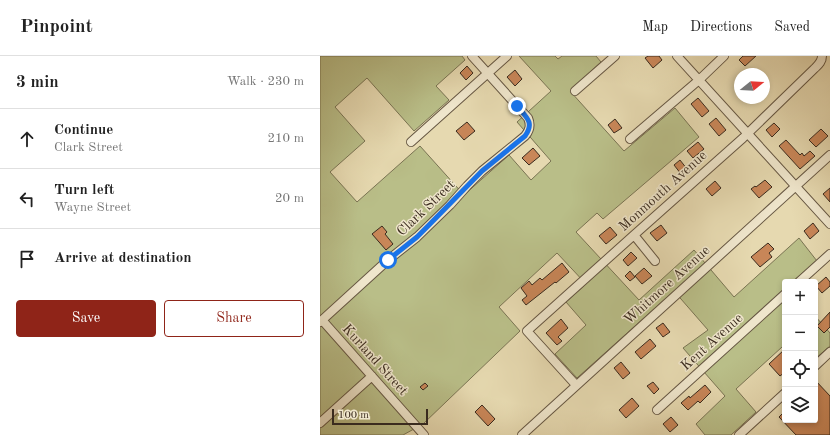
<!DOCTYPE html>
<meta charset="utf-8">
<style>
:root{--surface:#fff;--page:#f2f2f2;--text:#222;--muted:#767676;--line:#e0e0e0;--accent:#8f2418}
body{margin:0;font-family:"Old Standard TT",serif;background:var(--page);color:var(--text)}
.controls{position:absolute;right:12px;bottom:12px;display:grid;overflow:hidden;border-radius:4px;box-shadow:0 2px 6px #0003}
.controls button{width:36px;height:36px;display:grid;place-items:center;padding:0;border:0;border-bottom:1px solid var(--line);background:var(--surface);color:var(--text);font:20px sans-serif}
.compass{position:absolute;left:414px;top:12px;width:36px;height:36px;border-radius:50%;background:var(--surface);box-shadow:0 2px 6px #0003;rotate:72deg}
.scale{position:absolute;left:12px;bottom:10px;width:96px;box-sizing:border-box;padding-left:4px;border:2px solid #3a2b1e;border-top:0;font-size:11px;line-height:14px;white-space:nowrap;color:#3a2b1e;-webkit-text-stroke:3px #efe6cc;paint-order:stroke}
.stop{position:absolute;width:12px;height:12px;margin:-9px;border:3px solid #1a73e8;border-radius:50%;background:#fff}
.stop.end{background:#1a73e8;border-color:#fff;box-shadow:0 1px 4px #0008}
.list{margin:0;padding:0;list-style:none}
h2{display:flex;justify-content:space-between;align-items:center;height:52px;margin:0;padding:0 16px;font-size:17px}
h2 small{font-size:13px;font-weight:400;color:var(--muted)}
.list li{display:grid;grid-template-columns:26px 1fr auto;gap:12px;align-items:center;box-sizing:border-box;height:60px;padding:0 16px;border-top:1px solid var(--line)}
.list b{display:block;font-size:15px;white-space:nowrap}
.list p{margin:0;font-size:13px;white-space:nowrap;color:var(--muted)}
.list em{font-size:13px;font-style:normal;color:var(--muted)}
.actions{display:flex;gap:8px;padding:12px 16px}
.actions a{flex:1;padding:9px 0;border:1px solid var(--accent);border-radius:4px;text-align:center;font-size:14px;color:var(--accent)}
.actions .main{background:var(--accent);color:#fff}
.icon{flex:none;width:22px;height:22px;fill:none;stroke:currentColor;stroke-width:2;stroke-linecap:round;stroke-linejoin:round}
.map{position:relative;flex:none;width:510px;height:379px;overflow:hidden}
header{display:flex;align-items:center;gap:24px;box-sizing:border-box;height:56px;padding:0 20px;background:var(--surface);border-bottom:1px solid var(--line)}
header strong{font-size:19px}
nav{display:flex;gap:22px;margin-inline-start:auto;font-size:14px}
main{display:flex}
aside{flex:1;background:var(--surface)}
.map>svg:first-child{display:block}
.green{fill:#b9be88;stroke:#7a7453}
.building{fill:#c88658;stroke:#3a2b1e}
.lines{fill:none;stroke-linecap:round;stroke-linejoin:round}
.minor-casing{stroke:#655642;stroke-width:10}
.minor{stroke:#efe6cc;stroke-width:8}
.route{stroke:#1a73e8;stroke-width:5}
.labels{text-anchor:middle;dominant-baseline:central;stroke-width:3;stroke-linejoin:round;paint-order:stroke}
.street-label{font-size:14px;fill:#3a2b1e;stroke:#efe6cc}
</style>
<header>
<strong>Pinpoint</strong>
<nav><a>Map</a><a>Directions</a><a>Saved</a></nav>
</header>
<main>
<aside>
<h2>3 min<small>Walk · 230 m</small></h2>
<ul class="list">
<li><svg class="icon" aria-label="ahead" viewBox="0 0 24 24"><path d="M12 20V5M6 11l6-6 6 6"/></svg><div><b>Continue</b><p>Clark Street</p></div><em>210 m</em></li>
<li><svg class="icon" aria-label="left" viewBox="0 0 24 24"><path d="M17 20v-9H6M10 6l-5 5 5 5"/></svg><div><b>Turn left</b><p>Wayne Street</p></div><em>20 m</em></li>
<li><svg class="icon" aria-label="arrive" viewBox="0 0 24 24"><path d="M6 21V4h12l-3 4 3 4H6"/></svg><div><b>Arrive at destination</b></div></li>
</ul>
<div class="actions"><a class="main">Save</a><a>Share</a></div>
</aside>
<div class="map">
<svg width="510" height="379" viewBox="0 0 510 379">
<rect width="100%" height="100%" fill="#e6d9b0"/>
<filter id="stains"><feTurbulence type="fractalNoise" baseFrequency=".005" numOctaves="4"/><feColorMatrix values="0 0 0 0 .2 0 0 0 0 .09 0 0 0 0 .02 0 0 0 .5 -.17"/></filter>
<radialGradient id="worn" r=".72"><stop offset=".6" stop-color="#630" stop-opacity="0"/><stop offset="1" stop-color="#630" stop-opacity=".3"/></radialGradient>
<!-- green -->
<path class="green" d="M0 0H142L145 4 116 30 129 44 94 75 47 22 15 51 45 85 10 116 37 146 100 90 144 139 189 99 211 124 231 105 197 66 231 35 199 0H235L238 3 242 0H276L281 6 250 35 304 95 355 52 379 81 283 163 277 157 256 176 319 244 374 194 414 241 479 182 497 205 472 226H465V294L462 291 416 333 436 356 411 379H385L376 368 405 340 363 292 388 274 354 235 257 322 235 298 266 269 246 246 266 228 237 197 179 251 200 275 103 368 83 379H0Z
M495 260 510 277V290L495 303Z"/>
<!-- building -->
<path class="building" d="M328 0H339L342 4 333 12 325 2Z
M423 0H436L425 10 419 4Z
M147 10 153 17 146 24 140 17Z
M195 14 202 23 195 30 187 21Z
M378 42 389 55 382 61 371 48Z
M396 62 406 74 399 80 389 68Z
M295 63 302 72 294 77 288 69Z
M147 66 155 75 144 84 136 75Z
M454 67 460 73 452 81 446 74Z
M501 73 508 80 496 91 489 84Z
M466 84 480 99 482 97 484 100 490 95 495 100 480 113 459 90Z
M378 86 384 93 373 102 367 95Z
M213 92 220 100 209 109 202 102Z
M360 104 367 113 361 118 354 109Z
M445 124 452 131 439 142 431 133 435 130 436 131Z
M395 125 401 132 392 140 386 133Z
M510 132V146L503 138Z
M493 167 499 175 490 183 484 175Z
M341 169 347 177 337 185 330 177Z
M62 170 67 176 65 178 73 188 66 194 52 178Z
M290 171 297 179 286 188 279 180Z
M448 187 454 193 449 197 452 201 440 211 431 201Z
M311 196 317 202 308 210 303 204Z
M242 207 249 216 236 227 235 226 206 249 202 244 207 240 201 232 209 225 212 229 220 222 222 224Z
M324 212 332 220 322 228 315 220Z
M310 215 315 221 310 225 305 220Z
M506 221 510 226V230L502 237 496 230Z
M510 256V271L504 277 497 270Z
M241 263 248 272 238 281 242 285 237 289 226 277Z
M343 267 350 276 343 281 336 272Z
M330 283 336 290 321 303 315 296Z
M465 293V316L460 320 449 308Z
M301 306 310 317 303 323 294 312Z
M495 324 510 340V379H476L459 361 465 355V364H495Z
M333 326 339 333 334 338 327 330Z
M105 327 108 330 103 334 100 331Z
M385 329 391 336 380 347 378 345 368 354 361 347 369 340 370 342Z
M312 342 319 350 306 362 299 354Z
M162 349 175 363 168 370 155 356Z
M351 361 358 369 350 376 343 368Z"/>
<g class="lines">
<!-- minor casing -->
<g class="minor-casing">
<path id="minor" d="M357 0 510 168
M255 35 295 0
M310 83 379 24 404 0
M91 86 187 0
M314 179 335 205
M479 226 510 198
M2 264 104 379
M0 266 68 204 97 181 130 149 147 130 162 115 205 80C210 74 211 69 208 62L152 0
M495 310 510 296
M256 329 207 275 314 179 423 82 494 13C498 9 502 6 502 0
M337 354 465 238
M0 367 52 320
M202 379 510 99
M419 379 465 337"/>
</g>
<!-- minor -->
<use href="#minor" class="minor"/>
</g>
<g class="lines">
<!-- route -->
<path class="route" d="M68 204 97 181 108 170 162 115 205 80C215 66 206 61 197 50"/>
</g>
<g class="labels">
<!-- street labels -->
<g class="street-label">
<text transform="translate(343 135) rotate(-42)">Monmouth Avenue</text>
<text transform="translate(106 152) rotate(-44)">Clark Street</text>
<text transform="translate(347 229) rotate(-42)">Whitmore Avenue</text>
<text transform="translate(392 286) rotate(-42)">Kent Avenue</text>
<text transform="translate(55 304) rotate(48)">Kurland Street</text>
</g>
</g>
<rect width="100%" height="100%" filter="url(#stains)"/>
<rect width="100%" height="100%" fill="url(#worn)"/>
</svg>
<div class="controls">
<button>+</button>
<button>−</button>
<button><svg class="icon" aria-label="locate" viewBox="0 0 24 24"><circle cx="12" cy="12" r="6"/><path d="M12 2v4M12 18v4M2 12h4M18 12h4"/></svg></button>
<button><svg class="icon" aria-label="layers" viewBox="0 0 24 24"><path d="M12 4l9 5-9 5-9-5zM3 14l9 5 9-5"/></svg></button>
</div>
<svg class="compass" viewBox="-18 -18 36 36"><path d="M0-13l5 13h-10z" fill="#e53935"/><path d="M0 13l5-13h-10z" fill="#767676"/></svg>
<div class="scale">100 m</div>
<div class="stop" style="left:68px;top:204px"></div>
<div class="stop end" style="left:197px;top:50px"></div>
</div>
</main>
